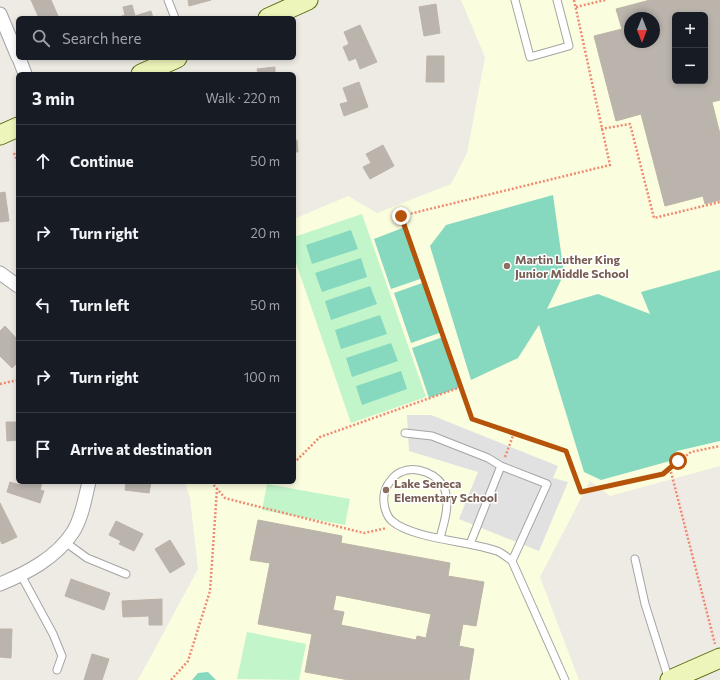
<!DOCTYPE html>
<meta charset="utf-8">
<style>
:root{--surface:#171b24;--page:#242831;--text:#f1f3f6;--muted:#9ea1a6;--line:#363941}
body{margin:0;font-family:Commissioner,sans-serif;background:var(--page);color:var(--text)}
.controls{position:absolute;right:12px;top:12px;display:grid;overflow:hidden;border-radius:6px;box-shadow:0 2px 6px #0003}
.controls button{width:36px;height:36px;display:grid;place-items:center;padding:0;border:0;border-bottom:1px solid var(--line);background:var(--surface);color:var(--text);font:20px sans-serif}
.compass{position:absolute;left:624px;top:12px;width:36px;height:36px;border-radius:50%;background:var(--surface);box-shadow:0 2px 6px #0003;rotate:180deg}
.stop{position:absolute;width:12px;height:12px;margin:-9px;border:3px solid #b45309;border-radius:50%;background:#fff}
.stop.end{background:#b45309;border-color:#fff;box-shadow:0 1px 4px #0008}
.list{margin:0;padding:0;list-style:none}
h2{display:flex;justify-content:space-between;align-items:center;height:52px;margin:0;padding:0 16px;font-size:17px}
h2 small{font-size:13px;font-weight:400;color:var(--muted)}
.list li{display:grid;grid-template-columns:26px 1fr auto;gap:12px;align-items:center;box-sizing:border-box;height:72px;padding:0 16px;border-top:1px solid var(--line)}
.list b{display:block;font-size:15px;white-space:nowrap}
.list em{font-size:13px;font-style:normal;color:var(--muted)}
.icon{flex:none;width:22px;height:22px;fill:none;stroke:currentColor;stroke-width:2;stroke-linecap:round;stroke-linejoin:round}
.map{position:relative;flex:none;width:720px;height:680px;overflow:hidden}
.search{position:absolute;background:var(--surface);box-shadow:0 2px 6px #0003;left:16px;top:16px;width:280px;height:44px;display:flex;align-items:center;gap:10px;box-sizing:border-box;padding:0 14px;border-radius:6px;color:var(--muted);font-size:15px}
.panel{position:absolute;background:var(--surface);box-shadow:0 2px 6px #0003;left:16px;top:72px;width:280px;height:412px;border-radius:6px}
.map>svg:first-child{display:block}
.education{fill:#fafdde;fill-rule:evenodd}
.park{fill:#c3f5cb}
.pitch{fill:#86d8bf}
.parking{fill:#e1e1e1}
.building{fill:#bab4ad;stroke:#beb3a7;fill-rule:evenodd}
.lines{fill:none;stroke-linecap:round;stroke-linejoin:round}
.lane-casing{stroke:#a4a4a4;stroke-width:9}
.street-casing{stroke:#a4a4a4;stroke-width:15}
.secondary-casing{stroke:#5a6c0c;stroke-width:21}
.path{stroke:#f08a72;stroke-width:2.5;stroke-dasharray:2 2;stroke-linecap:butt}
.lane{stroke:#fff;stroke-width:7}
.street{stroke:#fff;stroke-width:13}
.secondary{stroke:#edf5ba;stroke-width:19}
.route{stroke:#b45309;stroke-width:5}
.education-dot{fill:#8d6e63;stroke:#fff;stroke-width:1.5}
.labels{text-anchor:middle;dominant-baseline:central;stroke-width:3;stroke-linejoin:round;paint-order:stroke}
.education-label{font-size:12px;font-weight:bold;fill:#785e54;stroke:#fff;text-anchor:start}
</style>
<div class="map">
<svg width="720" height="680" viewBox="0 0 720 680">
<rect width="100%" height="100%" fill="#eeebe4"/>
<!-- education -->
<path class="education" d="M461 0H720V466L610 496 590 481 540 577 579 680H138L198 569 190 498 185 482H294V219L348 196 377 213 451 184 467 153 485 57ZM675 15H705V81H675ZM630 18H654V42H630Z"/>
<!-- park -->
<path class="park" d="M362 214 426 397 351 423 294 257V237Z
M267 484 350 499 345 525 262 510Z
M247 632 306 644 299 680 237 679Z"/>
<!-- pitch -->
<path class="pitch" d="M553 195 564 274 547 309 598 294 650 314 641 292 720 270V441L677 451 670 461 601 480 584 472 539 325 518 358 471 380 430 246 446 225Z
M405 227 423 278 391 289 374 239Z
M351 230 358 249 312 264 306 245Z
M361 258 367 277 322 292 315 273Z
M425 282 442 332 411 343 394 293Z
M370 286 377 304 331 320 325 301Z
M380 315 387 334 341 349 335 330Z
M443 337 461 387 429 398 412 348Z
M391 343 398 361 352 377 346 358Z
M401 371 407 389 362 405 356 386Z
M208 672 216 680H192L198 673Z"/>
<!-- parking -->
<path class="parking" d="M407 415H431L558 466 553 478 568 482 539 551 459 519 478 472 409 451Z"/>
<!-- building -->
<path class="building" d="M31 0H51L58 16 39 18Z
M188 0H211L189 6Z
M650 0H720V100L712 102 720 134V200L705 204 703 196 665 206 641 114 616 121 594 36 622 29 616 9ZM675 15H705V81H675ZM630 18H654V42H630Z
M436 4 440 33 424 36 419 7Z
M132 5 135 16 151 11 153 18H116L125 15 123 7Z
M360 25 377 62 360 69 356 58 349 61 343 47 349 44 344 32Z
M427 56H444V82H426Z
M275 67V74H258L257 69Z
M359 82 368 107 344 116 340 104 348 102 343 88Z
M294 140H297L298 152H294Z
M383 145 394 166 370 179 363 167 371 163 366 154Z
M5 192 9 221 0 222V193Z
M5 326 18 340V362L12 368 0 356V331Z
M6 422H18V440L7 441Z
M10 482 20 485 21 482H42L40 490 44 491 40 503 7 492Z
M126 482H151L149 493 125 490Z
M0 503 17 537 2 544 0 540Z
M258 520 342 536 341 543 450 563 448 576 484 582 476 626 463 624 459 646 474 649 469 680H349L305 672 312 634 258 624 270 563 250 560ZM336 595 431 614 426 638 417 636 416 640 341 625 344 612 333 610Z
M116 521 143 534 134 551 119 544 121 541 109 535Z
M170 540 185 564 170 573 155 549Z
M71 579 110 593 104 610 65 596Z
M162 599V625H149V616L123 617 122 601Z
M0 629H12L11 658 0 657Z
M92 654 109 659 102 680H84Z"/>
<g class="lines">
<!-- lane casing -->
<g class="lane-casing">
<path id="lane" d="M168 0 175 18
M515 0 530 57 569 46 557 0
M405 433 432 436 488 458 501 466 547 484 512 561
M440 538C444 523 450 505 445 490 439 474 416 465 401 472 393 475 384 488 384 496 383 504 386 516 392 521 413 539 469 541 497 551 502 553 508 558 512 561L565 680
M65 542 87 558 126 574
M470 544 501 466
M635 559 645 604 669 680
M21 575 53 634 62 656 57 670"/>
</g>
<!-- street casing -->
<g class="street-casing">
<path id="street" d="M0 14 18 57
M19 58 25 74
M0 273 18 286
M0 584C27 573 56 558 73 532 82 518 85 498 89 482"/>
</g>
<!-- secondary casing -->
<g class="secondary-casing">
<path id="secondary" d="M268 18 308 0
M141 74 177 58
M0 135 18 127
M670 680 720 658"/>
</g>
<!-- path -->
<path class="path" d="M574 0 610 165 401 216 472 419 567 451 581 492 663 474 691 452 720 446
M576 7 605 0
M601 129 630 124 654 218 720 202
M14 153 18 163
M0 384 18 380
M505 457 514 433
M294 463 320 437 461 387
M670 468 715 644
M211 482 225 498 240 502 364 533 387 528
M171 680 188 661 210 591 217 489"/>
<!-- lane -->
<use href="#lane" class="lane"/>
<!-- street -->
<use href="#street" class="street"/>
<!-- secondary -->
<use href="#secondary" class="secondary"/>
</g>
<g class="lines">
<!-- route -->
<path class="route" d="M401 216 472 419 566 451 581 492 663 474 678 461"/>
</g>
<!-- markers -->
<g class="education-dot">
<circle cx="507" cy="266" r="4"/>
<circle cx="386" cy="490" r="4"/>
</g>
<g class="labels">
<!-- education labels -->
<g class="education-label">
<text x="515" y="259">Martin Luther King<tspan x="515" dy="14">Junior Middle School</tspan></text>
<text x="394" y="483">Lake Seneca<tspan x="394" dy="14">Elementary School</tspan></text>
</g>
</g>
</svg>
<div class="controls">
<button>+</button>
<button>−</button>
</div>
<svg class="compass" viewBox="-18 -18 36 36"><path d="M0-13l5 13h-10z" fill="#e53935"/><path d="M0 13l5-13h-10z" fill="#9ea1a6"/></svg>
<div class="stop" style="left:678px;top:461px"></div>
<div class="stop end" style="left:401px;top:216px"></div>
<div class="search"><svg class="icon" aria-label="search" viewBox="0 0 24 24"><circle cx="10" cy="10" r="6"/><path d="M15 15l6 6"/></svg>Search here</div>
<section class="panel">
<h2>3 min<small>Walk · 220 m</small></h2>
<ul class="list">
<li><svg class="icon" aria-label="ahead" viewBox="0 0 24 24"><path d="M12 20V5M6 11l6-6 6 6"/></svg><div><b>Continue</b></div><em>50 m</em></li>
<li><svg class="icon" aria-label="right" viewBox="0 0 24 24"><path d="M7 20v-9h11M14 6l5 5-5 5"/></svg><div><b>Turn right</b></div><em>20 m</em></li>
<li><svg class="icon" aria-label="left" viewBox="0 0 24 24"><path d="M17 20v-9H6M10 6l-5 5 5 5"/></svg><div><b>Turn left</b></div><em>50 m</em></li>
<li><svg class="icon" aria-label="right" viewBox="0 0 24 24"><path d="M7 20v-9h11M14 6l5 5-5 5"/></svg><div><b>Turn right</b></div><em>100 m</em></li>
<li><svg class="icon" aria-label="arrive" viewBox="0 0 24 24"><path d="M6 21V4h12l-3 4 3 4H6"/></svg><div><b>Arrive at destination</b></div></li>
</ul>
</section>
</div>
